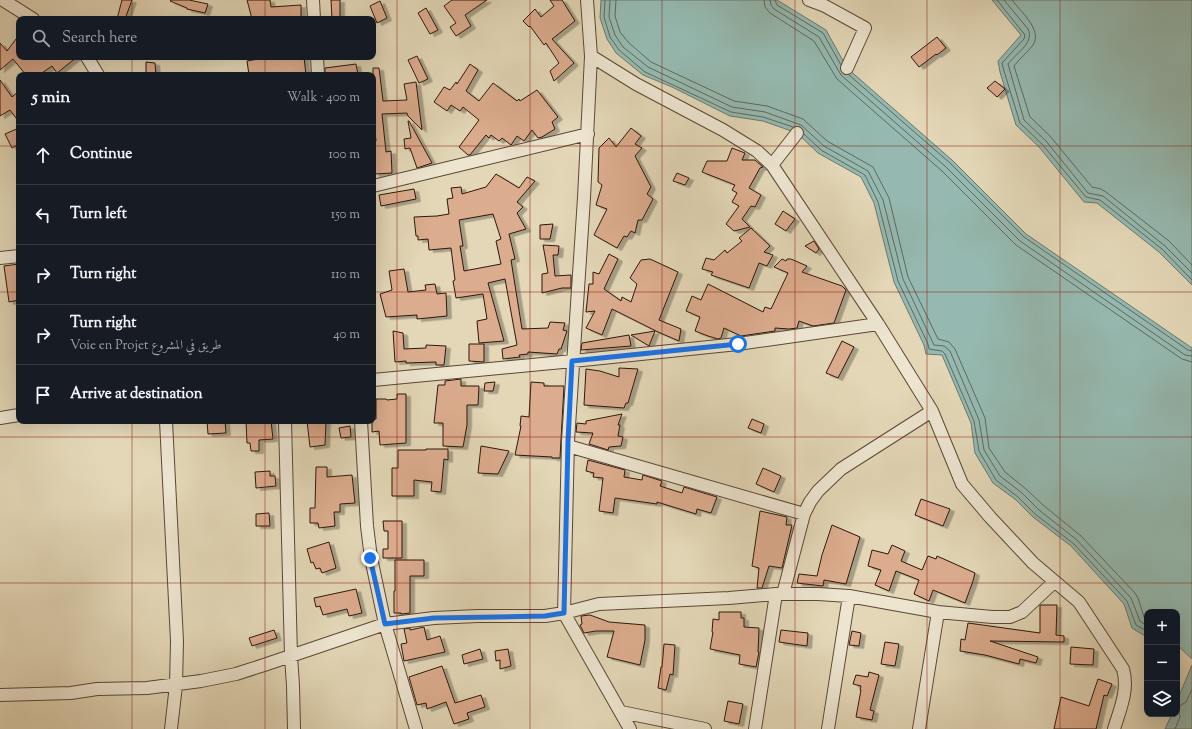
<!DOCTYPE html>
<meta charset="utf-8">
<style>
:root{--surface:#171b24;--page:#20242c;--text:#f1f3f6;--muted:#9ea1a6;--line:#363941}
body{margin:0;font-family:"Sorts Mill Goudy",Amiri,serif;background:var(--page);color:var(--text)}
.controls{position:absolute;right:12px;bottom:12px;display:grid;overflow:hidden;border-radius:8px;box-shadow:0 4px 16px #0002}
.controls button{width:36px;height:36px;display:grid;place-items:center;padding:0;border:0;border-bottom:1px solid var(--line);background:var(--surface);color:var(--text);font:20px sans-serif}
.stop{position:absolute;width:12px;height:12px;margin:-9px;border:3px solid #1a73e8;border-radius:50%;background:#fff}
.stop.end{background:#1a73e8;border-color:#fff;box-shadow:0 1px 4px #0008}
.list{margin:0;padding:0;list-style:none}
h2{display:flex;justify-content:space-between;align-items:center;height:52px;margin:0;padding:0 16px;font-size:17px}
h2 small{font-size:13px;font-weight:400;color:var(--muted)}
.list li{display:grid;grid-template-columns:26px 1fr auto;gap:12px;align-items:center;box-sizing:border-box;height:60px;padding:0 16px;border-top:1px solid var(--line)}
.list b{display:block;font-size:15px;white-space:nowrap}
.list p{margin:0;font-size:13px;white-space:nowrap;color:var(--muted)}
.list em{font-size:13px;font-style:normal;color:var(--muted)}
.icon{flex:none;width:22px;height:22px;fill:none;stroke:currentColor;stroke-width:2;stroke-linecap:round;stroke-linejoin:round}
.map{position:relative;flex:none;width:1192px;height:729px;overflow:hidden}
.search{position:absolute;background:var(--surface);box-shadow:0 4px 16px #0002;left:16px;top:16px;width:360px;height:44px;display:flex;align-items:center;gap:10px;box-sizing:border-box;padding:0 14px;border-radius:8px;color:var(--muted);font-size:15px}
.panel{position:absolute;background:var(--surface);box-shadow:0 4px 16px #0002;left:16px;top:72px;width:360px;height:352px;border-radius:8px}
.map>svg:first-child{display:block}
.water{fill:#95b9b0;stroke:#6b786e}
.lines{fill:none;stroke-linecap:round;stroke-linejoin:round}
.shore{stroke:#60685e;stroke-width:1}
.building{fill:#dcac8e;stroke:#2c170c;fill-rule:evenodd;filter:url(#shadow)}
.street-casing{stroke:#5a4737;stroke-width:14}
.street{stroke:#ede5d0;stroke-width:12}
.route{stroke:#1a73e8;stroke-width:5}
.grid{fill:none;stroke:#8f2418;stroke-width:1;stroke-opacity:0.55}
</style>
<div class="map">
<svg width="1192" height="729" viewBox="0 0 1192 729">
<defs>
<filter id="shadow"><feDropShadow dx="4.5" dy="2.5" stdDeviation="0" flood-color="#0004"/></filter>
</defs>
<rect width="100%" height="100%" fill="#e3d7b7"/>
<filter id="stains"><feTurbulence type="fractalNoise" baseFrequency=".005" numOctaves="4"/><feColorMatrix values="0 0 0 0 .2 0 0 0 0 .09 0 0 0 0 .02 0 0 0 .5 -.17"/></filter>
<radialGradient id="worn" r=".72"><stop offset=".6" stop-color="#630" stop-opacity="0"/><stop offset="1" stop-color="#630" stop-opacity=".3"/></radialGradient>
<!-- water -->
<path class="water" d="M601 0H777L826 30 847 68 952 160 1026 234 1192 348V659L1177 645V612H1147V635L1145 636 1132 628 1124 604 1071 546 1033 517 1016 500 993 483 975 453 971 423 942 355 926 354 924 345 894 282 874 203 861 177 818 153 797 133 763 121 730 116 672 87 643 75 616 53 607 39 600 18Z
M992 0H1192V285L1159 252 1097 203 1084 202 1039 147 1016 125 1000 72 998 61 1021 35Z
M1192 665V729H1165L1172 714H1177V701Z"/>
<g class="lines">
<!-- shore -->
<path class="shore" d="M605 0 604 17 610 37 619 50 645 72 731 112 763 117 793 127
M610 0 609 17 615 35 623 47 648 67 732 107 765 112 801 125 824 146 868 171 883 200 903 279 934 345 944 346 950 351 979 420 984 450 1000 476 1022 493 1039 510 1077 540 1131 598 1140 621 1147 626
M616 0 615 16 620 32 628 42 651 62 734 101 767 106 803 119 827 141 873 167 889 198 908 277 938 339 949 342 955 349 985 418 989 448 1005 472 1026 489 1043 505 1081 536 1135 593 1138 598 1144 617 1147 619
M764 0 765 7 770 13 814 41 837 79 942 171 1016 245 1182 359 1192 362
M770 0 771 5 774 9 819 37 841 75 946 167 1020 241 1185 355 1192 356
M775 0 777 5 823 33 841 65
M997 0 1025 35 1024 39 1002 63 1004 71 1020 123 1042 144 1086 197 1100 200 1162 249 1192 280
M1004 0 1028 29C1035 43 1014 55 1008 64L1024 120 1046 141 1088 193 1103 196 1165 246 1192 273
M1012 0C1020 11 1043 30 1033 45 1027 53 1019 59 1014 66L1030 117 1050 136 1092 187 1101 189 1106 192 1169 241 1192 265
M849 75 950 163 1024 237 1188 350 1192 351
M804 134 821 150 865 175 878 202 898 281 928 344 929 349 942 351 945 354 974 421 979 451 996 480 1018 497 1035 514 1074 544 1127 601 1136 625 1147 631
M1175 729 1180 717 1178 707 1186 702 1192 689"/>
</g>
<!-- building -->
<path class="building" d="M122 0H132L125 19H117Z
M171 0H189L208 4 205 13 187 9V8L170 1Z
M247 0H270L271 7 301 5V17L252 19Z
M331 0H340V19H332Z
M452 0H487L465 15 471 26 456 36 450 27 456 23 444 6Z
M550 0H562L575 21 552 39 574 63 554 81 550 71 559 63 546 43 544 45 530 26 529 27 523 21 535 9 541 17 554 6Z
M380 1 387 18 377 23 370 6Z
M426 8 438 30 430 34 418 13Z
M19 35V57H77L57 73 52 66 39 75H26L13 59 0 70V43L7 51Z
M937 37 946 48 937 55 936 54 919 67 911 57Z
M417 56 428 79 419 83 408 60Z
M270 57H304L306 75H249L247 61Z
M146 62 155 63 156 75H146Z
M356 64 358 75H325V68Z
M470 64 478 70 466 91 479 101 493 83 517 101 519 99 520 101 537 90 558 117 552 122 555 129 542 137 538 138 532 130 524 141 517 136 511 145 502 138 499 141 491 135 489 138 486 135 470 155H468L459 147 479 120 463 107 460 111 451 105 447 111 434 102 444 87 450 90 456 82 457 84Z
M373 68H379L383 101 407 100 404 84 416 82 422 130 408 116 407 113 382 114 386 152 391 151 392 173 375 174 373 162V142L376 141 374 122H373Z
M0 80 12 97 19 91V122L10 110 0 116Z
M995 81 1005 89 997 97 987 88Z
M408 121H409L432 163 417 168 410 148 405 149 404 139 411 138Z
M19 128V144L12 148 5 134Z
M631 128 641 136 635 144 642 148 635 156 651 187 647 194 653 199 642 220H638L635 233 631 231 627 237 624 236 617 248 594 235 607 209 596 205 602 185 598 182 599 148 609 138 616 147Z
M732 148 745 153 742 160H755L763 167 760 168 749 188 761 195 755 207 751 206 742 219 750 227 734 231 726 224 739 206 732 202 737 193 732 190 735 185 702 172 707 161H727Z
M677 173 689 178 685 185 673 181Z
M496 174 519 188 527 177 535 181 517 202 523 207 517 213 526 229 509 234 515 259 511 260 522 329 548 328 550 322 565 323 563 330 567 331 561 349H559L557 354 528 352V354L519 355 520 357 503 359 502 349 517 345 505 279 488 283 504 341 479 343 477 321 487 319 483 294 456 298 453 281 455 280 451 248 429 250 428 239 418 240V236H416L414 217 437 216 449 214 447 199 453 198 451 188 461 187 462 194 486 187ZM493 214 501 239 496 241 501 264 464 271 460 246H463L459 220Z
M414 189 416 199 381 206 379 195Z
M783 211 795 219 786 231 775 224Z
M553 224 550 239H540V225Z
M751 228 770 246 764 252 773 255 767 266 759 263 749 288 711 275 713 272 702 269 706 258 714 260 725 250 727 253 742 241 739 238Z
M814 241 819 249 816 253 805 246Z
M543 245 559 246 558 255H553L555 276 571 275V288H562L542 293V274L548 273Z
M609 254 618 259 604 289 621 301 622 297 631 302 637 284 630 278 641 260 650 259 678 272 659 320 681 329 679 341 658 332 612 309 602 335 586 328 595 311 586 312 589 284H593V272L599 274Z
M782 259 786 261 787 259H791L807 266 802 272 842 286 846 290 834 323 813 326 799 321 797 328 789 329 775 328V331L741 336 724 328 721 338 718 339 708 336 695 331 700 317 686 311 692 296 701 300 708 284 763 312 765 307 771 309 788 273 774 267Z
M19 264V300L9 302 4 266Z
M404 269 408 292 426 290 425 285 435 284 437 294 446 293 447 316 417 319V315L386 317 380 294 392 290 389 271Z
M393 331 403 333 404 349 426 348V345L446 346 444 365H436V362L406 363V361L395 362Z
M655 331 649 346 631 335Z
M629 335 631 346 581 350 582 343Z
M842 341 854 347 838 378 826 373Z
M469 344H484V362L469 361Z
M619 368 638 369 628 403H626L624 408 584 405 586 369 600 371 619 377Z
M461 379V386H479L478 405H467V425L463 447 443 446V423H434L438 385H445V381Z
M495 382 493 391H484L485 383Z
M531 382 544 383V386H564L560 458H552V457L515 455 521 426H520L521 416 529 417Z
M397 394H406V443L380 445 379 431 372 432V421H373V419H376V399H386L387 400 397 399Z
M622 414 618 425H620L618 436 623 437 621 446 609 447 608 450 589 444 593 433 576 432 577 423 586 424V421Z
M752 419 764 424 761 433 748 428Z
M207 421H225L226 433 208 434Z
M246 421H271L273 439 259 440V451H251L250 443H247Z
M307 421H326L325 445 310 447Z
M350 426 351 437 341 438 339 428Z
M481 446 509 451 498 474 478 473Z
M426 449H448V460L444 459 441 492 431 491 432 482 414 480V496H392V468H398V450H426Z
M588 460 625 470 624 477 642 480 643 475 662 481 660 486 682 493 684 487 717 497 711 513 697 509 696 514 657 502V504L615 498 613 513 599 511 603 478 593 477 594 473 586 471Z
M316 467H327V477L352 475 355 503 340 504V512H334L335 526 319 528 318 523H310V508H315Z
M763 468 781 476 774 492 756 484Z
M270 471V476H275L276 486 256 488 255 472Z
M921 499 950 509 943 526 915 515Z
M760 511 787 517 786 525H792L782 568 769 566 762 588H757L759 568 752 566Z
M269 513 270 526H256V514Z
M383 521H402V558H383V549H388V531H384Z
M832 525 860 537 846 584 824 580 823 586 797 583 799 574 817 576 822 555Z
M329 542 336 568 322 573 320 568 316 569 313 562 311 563 307 549Z
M892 545 905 551 901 561 922 570 928 556 936 559 937 556 975 573 973 581 965 603 933 590 929 601 914 594 919 580 896 571 889 591 875 585 881 570 868 566 872 550 888 554Z
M395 560H424V576H410V613L401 614V613H394V591H395Z
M356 589 362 613 349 616 347 609 323 615 320 606 316 607 314 598Z
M1040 605H1057L1056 635 1064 636V642L990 641 1038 657 1036 663 1020 659 1019 664 985 655 960 651 961 639 965 640 968 623 1040 633Z
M719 612H741V618H744V627L759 628 758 652H759L756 667 739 664 740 655 710 649 713 632H712L713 619 719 620Z
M590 615 609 622 645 625V640L640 665 607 657 614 631H596L584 633 580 625 582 624 581 616Z
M424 627 427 640 440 636 445 652 404 661 401 644 407 643 404 629 410 628V630Z
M274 630 277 638 252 646 249 638Z
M781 630 808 633 807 646 779 642Z
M852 631 861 633 859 646 849 645Z
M885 642 899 644 895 666 881 664Z
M664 644 675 645 673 675 670 674 666 690 658 688 661 667H662Z
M1071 647 1094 649 1093 665 1070 664Z
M480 649 483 659 464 664 462 655Z
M508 649 511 666 500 669V660L496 661 495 651Z
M442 666 455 703 481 695 485 707 467 713 469 719 454 724 446 702 427 709 426 703 417 705 409 677Z
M869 672 879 675 870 710 874 711 872 720 856 717 861 690H860L861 686 853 684 856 675 868 677Z
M1098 679 1112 684 1107 696 1104 695 1096 729H1054L1061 697 1089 706Z
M728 701 743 704 739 724 724 721Z"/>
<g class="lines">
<!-- street casing -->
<g class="street-casing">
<path id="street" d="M3 0 33 19
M313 0 314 19
M587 0 591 56 584 198 568 441 564 613 630 729
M809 0 825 6 865 28 847 68
M591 56 636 84 723 130 757 151 772 165 878 324 932 411 962 484 990 517 1033 563 1079 602 1123 669C1129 690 1120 709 1114 729
M87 57 98 75
M317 57 318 75
M772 165 797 133
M373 186 588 134
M0 258 19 256
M373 380 573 361 738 344 878 324
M0 418 19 415
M166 421 177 641 176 685 171 729
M285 421 291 656 293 686 294 729
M361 421 367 526 371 558 385 624 416 729
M568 446 804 514
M783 594 804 514 810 502 818 491 841 469 932 411
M0 695 71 693 97 689 147 688 201 681 236 674 264 665 385 624 434 618 478 616H545L564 613 599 604 729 598 776 594H818L849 596 938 612 992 617H1010L1022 612 1054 582
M621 712 705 729
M755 729 776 594
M828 729 849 596
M919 729 938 612"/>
</g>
<!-- street -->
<use href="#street" class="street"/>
</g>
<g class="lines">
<!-- route -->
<path class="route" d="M370 558 385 624 434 618 545 616 564 613 568 441 572 361 738 344"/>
</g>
<!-- grid -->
<path class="grid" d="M132 0V19M265 0V19M397 0V729M530 0V729M662 0V729M795 0V729M927 0V729M1060 0V729M132 57V75M265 57V75M0 146H19M373 146H1192M0 292H19M373 292H1192M132 421V729M265 421V729M0 437H1192M0 583H1192"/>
<rect width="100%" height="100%" filter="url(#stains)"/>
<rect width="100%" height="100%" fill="url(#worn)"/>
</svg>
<div class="controls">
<button>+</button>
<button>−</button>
<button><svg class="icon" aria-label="layers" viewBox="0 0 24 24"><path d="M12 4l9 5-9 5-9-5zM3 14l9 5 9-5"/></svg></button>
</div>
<div class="stop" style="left:738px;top:344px"></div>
<div class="stop end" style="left:370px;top:558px"></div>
<div class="search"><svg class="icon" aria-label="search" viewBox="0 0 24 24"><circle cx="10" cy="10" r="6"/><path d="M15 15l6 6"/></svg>Search here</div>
<section class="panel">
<h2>5 min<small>Walk · 400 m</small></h2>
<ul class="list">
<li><svg class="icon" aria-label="ahead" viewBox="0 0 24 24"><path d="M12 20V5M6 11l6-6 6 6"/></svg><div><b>Continue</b></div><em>100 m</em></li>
<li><svg class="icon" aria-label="left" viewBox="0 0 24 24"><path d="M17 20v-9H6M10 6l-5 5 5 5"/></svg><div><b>Turn left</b></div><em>150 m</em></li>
<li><svg class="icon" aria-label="right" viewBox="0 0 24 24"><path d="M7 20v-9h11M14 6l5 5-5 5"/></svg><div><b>Turn right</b></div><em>110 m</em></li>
<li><svg class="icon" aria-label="right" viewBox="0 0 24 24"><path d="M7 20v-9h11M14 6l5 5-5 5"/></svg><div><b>Turn right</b><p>Voie en Projet طريق في المشروع</p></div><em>40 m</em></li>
<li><svg class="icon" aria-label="arrive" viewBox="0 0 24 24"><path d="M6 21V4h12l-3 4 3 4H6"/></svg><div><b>Arrive at destination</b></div></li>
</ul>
</section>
</div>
